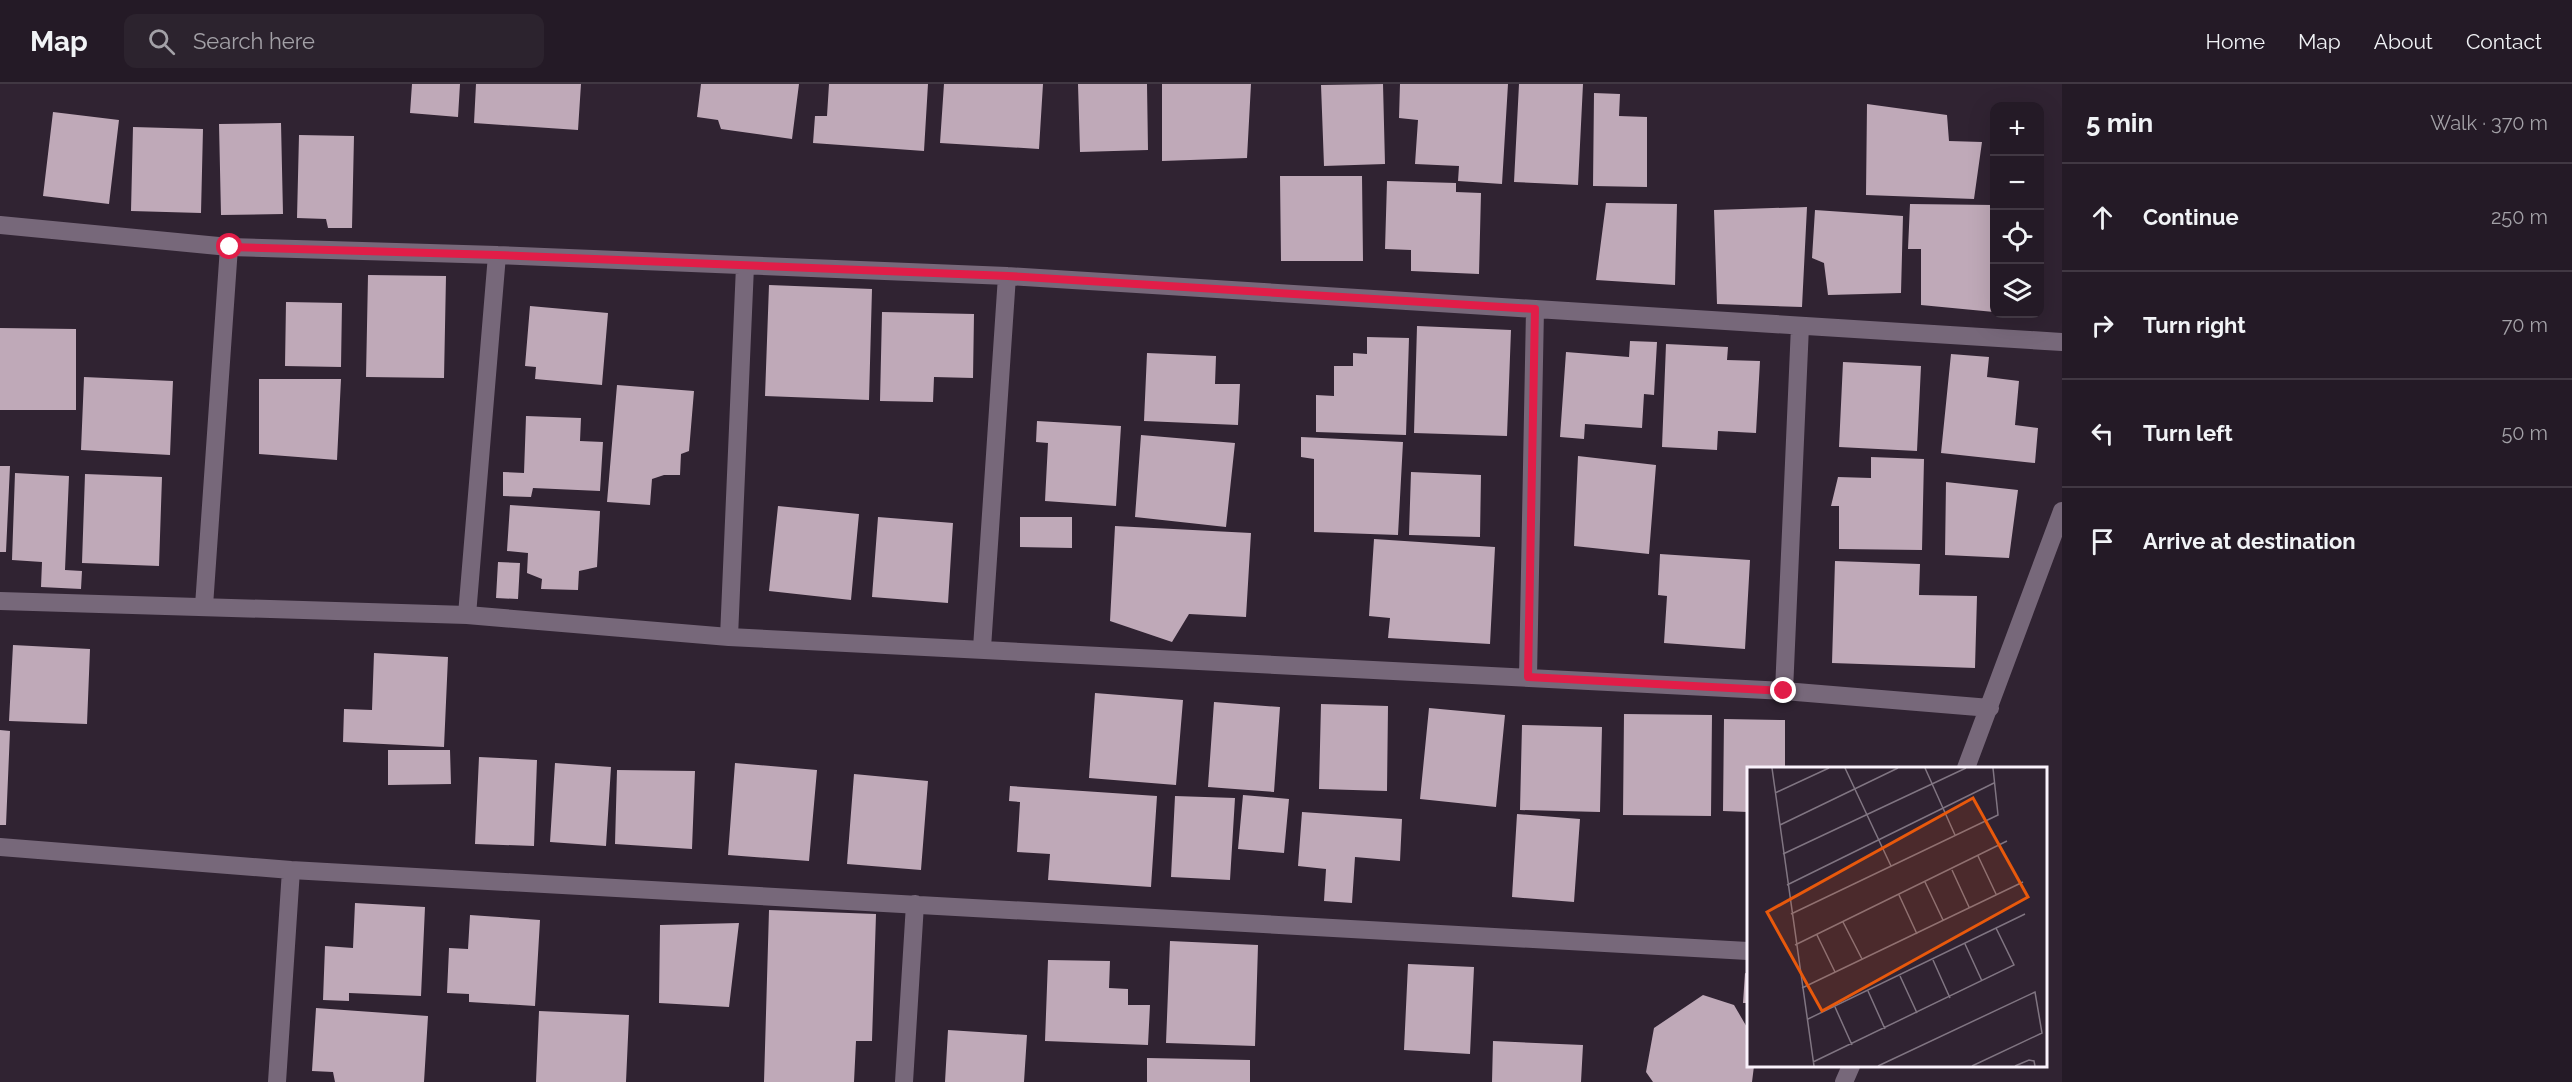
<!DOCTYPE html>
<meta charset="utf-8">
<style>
:root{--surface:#241a26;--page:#2c232e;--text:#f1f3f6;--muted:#a3a1a7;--line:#413843}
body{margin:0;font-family:Raleway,sans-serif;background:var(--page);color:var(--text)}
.controls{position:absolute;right:18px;top:18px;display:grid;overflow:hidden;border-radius:12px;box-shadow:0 6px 24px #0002}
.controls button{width:54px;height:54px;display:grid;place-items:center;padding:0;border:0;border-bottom:2px solid var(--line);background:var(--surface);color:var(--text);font:30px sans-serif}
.stop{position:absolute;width:18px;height:18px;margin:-14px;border:4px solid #e11d48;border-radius:50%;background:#fff}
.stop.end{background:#e11d48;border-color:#fff;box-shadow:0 2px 6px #0008}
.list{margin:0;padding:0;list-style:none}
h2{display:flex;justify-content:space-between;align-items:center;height:78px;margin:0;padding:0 24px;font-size:26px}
h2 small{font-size:20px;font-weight:400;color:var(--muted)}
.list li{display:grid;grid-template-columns:39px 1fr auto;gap:18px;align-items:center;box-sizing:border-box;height:108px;padding:0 24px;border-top:2px solid var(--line)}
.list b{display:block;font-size:22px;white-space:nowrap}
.list em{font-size:20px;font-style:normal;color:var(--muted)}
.icon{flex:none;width:33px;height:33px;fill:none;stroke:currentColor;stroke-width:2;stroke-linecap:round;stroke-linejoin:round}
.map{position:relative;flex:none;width:2062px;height:998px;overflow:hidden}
header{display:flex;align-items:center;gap:36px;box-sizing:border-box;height:84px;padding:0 30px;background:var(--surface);border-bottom:2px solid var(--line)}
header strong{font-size:28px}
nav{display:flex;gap:33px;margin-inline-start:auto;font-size:21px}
.search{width:420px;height:54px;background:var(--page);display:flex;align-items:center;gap:15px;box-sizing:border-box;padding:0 21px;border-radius:12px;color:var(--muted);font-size:22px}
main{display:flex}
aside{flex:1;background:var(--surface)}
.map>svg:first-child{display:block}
.building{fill:#bfa9b8}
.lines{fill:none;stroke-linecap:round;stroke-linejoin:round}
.minor{stroke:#77687a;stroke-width:18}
.route{stroke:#e11d48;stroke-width:8}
.inset-road{fill:none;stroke:#807582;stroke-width:1.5}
.view{fill:#e8590c;fill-opacity:0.15;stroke:#e8590c;stroke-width:3}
.inset-edge{fill:none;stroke:#f9f1fb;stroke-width:3}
</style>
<header>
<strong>Map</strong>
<div class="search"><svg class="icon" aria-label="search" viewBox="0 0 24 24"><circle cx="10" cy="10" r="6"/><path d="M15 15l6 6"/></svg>Search here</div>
<nav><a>Home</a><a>Map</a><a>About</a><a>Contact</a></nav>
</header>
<main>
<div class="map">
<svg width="2062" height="998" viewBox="0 0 2062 998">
<rect width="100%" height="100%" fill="#302332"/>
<!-- building -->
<path class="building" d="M412 0H460L458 33 410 29Z
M476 0H581L578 46 474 39Z
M701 0H799L792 55 721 45 718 36 697 33Z
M829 0H928L924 67 813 59 815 32H827Z
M944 0H1043L1039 65 940 59Z
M1078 0H1147L1148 66 1080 68Z
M1162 0H1251L1247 74 1162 77Z
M1383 0 1385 80 1324 82 1321 1Z
M1400 0H1508L1502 100 1458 97 1459 82 1415 80 1418 36 1399 34Z
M1519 0H1583L1578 101 1514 98Z
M1594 9 1620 10 1619 32 1647 33V103L1593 102Z
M1867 20 1947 31 1949 57 1982 58 1974 115 1866 111Z
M53 28 119 36 109 120 43 112Z
M281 39 283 130 221 131 219 40Z
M133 43 203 45 201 129 131 127Z
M299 51 354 52 352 144H328L326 135 297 134Z
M1280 92H1362L1363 177H1281Z
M1387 97 1456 99V108L1481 109 1479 190 1411 187V166L1385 165Z
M1606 119 1677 120 1675 201 1596 196Z
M1910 120 1994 121V228L1921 221V165H1908Z
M1807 123 1802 223 1717 220 1714 126Z
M1815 126 1903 132 1901 209 1828 211 1824 179 1812 174Z
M368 191 446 192 444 294 366 293Z
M769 201 872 205 869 316 765 312Z
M286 218 342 219 341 283 285 282Z
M530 222 608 229 602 301 535 295 536 283 525 282Z
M882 228 974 230 973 294 934 293 933 318 880 317Z
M1417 242 1511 246 1507 352 1414 349Z
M0 244 76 245V326H0Z
M1367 253 1409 254 1406 351 1316 348V311L1334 312V282H1353V269L1367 270Z
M1630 257 1657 258 1654 311 1644 310 1642 344 1585 340 1584 355 1560 353 1566 268 1629 273Z
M1666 260 1728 263 1727 276 1760 277 1756 349 1718 347 1717 366 1662 363Z
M1147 269 1216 272 1215 300H1240L1238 341 1144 337Z
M1951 270 1989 273 1987 293 2019 297 2015 341 2038 344 2035 379 1941 369Z
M1843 278 1921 282 1917 367 1839 363Z
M84 293 173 297 170 371 81 366Z
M259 295H341L337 376 259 370Z
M617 301 694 307 689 367 681 370 680 391H664L652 395 650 421 607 418Z
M526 332 581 334 580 357 603 358 600 407 533 404 531 413 503 412V388L524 389Z
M1037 337 1121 342 1116 422 1045 417 1048 359 1036 358Z
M1141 351 1235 359 1226 443 1135 433Z
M1301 353 1403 358 1398 451 1314 448V375L1301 373Z
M1578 372 1656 381 1649 470 1574 462Z
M1871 373 1924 375 1922 466 1839 465V422H1831L1838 393 1871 394Z
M0 382H10L6 468H0Z
M1411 388 1481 391 1480 453 1409 451Z
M15 389 69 392 65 486 82 487 81 505 41 503 42 478 12 476Z
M85 390 162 393 159 482 82 479Z
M1946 398 2018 406 2009 474 1945 471Z
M510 421 600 427 597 483 579 487 578 506 541 505 542 495 527 489 528 469 507 467Z
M778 422 859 430 851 516 769 507Z
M878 433 953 439 948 519 872 513Z
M1020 433H1072V464L1020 463Z
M1115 442 1251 449 1246 533 1189 530 1172 558 1110 537Z
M1374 455 1495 463 1490 560 1388 554 1390 534 1369 532Z
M1660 470 1750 476 1745 565 1664 559 1667 512 1658 511Z
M1835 477 1920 480 1919 511 1977 512 1975 584 1832 579Z
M498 478 520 479 518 515 496 514Z
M13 561 90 565 87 640 9 637Z
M374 569 448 573 444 663 343 658 344 625 372 626Z
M1095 609 1183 616 1176 701 1089 694Z
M1214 618 1280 623 1274 708 1208 703Z
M1321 620 1388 622 1387 707 1319 705Z
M1429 624 1505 631 1496 723 1420 715Z
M1624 630 1712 631 1711 732 1623 731Z
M1724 635 1785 636V684H1748V728L1723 727Z
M1522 641 1602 643 1600 728 1520 726Z
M0 646 10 647 6 741H0Z
M388 666H450L451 700 388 701Z
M479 673 537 676 534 762 475 760Z
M555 679 611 683 606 762 550 758Z
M735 679 817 686 809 777 728 771Z
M617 686 695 687 692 765 615 760Z
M854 690 928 697 921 786 847 780Z
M1010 702 1157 712 1151 803 1048 796 1050 770 1017 768 1020 718 1009 717Z
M1243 711 1289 715 1284 769 1238 765Z
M1175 712 1235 714 1230 796 1171 793Z
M1302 728 1402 735 1400 777 1355 773 1352 819 1324 817 1326 785 1298 782Z
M1517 730 1580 735 1574 818 1512 813Z
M355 819 425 823 421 912 349 909V917L323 916 325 862 353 864Z
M769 826 876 830 872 957H856L854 998H764Z
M470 831 540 836 535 922 469 918V910L447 909 449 864 468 865Z
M739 839 729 923 659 919 660 841Z
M1170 857 1258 861 1255 962 1166 959Z
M1048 876 1110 877 1109 904 1128 905V921H1150L1148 961 1045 957Z
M1408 880 1474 883 1470 970 1404 966Z
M1745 889 1748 890V919H1743Z
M1703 911 1734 921 1748 945V982H1754L1752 998H1653L1646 988 1654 944Z
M316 924 428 932 424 998H335L333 988 312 987Z
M539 927 629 931 626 998H536Z
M948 946 1027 951 1024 998H945Z
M1493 957 1583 961 1581 998H1492Z
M1147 974 1250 976V998H1147Z"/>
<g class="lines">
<!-- minor -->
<path class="minor" d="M0 141 229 163 497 171 1007 192 2062 258
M0 517 467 531 729 553 1784 607 1990 624
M204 522 229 163
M467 531 497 171
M729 553 745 182
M982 564 1007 192
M1528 593 1535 225
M1784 607 1800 242
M1966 684 2062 427
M0 763 291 786 1748 867
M277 998 291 786
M904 998 915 820
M1844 998 1851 982"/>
</g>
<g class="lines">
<!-- route -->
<path class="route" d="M230 163 497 171 1008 192 1535 225 1528 593 1784 607"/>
</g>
<!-- overview -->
<g transform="translate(1747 683)">
<rect width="300" height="300" fill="#302332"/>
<path class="inset-road" d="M25 1 67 299M98 1 144 99M178 1 208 68M28 26 82 1M33 58 151 1M36 87 219 1M231 89 249 127M205 103 222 140M178 115 196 153M40 118 247 16M152 128 170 167M44 147 251 48 246 1M96 155 115 192M70 168 88 205M218 177 235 214M48 178 260 74M186 193 203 231M153 209 170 246M55 221 276 115M121 224 138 262M88 240 105 278M61 252 278 147M66 295 267 198 249 161M131 299 288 225 295 266 225 299M268 299 282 293 287 294 288 299"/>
<path class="view" d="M226 31 281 130 75 244 20 145Z"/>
<rect width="300" height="300" class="inset-edge"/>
</g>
</svg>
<div class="controls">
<button>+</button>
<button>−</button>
<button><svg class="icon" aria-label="locate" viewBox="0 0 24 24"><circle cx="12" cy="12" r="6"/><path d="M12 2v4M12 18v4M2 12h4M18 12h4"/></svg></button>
<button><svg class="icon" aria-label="layers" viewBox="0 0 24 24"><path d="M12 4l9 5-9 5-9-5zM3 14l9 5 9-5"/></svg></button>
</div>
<div class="stop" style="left:230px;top:163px"></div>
<div class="stop end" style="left:1784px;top:607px"></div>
</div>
<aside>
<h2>5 min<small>Walk · 370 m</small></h2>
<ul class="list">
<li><svg class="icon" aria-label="ahead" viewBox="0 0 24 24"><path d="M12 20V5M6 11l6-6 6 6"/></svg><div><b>Continue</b></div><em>250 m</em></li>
<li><svg class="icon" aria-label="right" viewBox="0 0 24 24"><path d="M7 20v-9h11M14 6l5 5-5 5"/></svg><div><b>Turn right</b></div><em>70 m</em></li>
<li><svg class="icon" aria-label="left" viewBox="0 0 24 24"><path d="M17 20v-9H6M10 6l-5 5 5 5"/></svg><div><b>Turn left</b></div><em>50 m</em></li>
<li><svg class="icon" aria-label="arrive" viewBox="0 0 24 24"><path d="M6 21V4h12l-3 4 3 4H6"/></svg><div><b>Arrive at destination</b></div></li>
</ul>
</aside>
</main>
